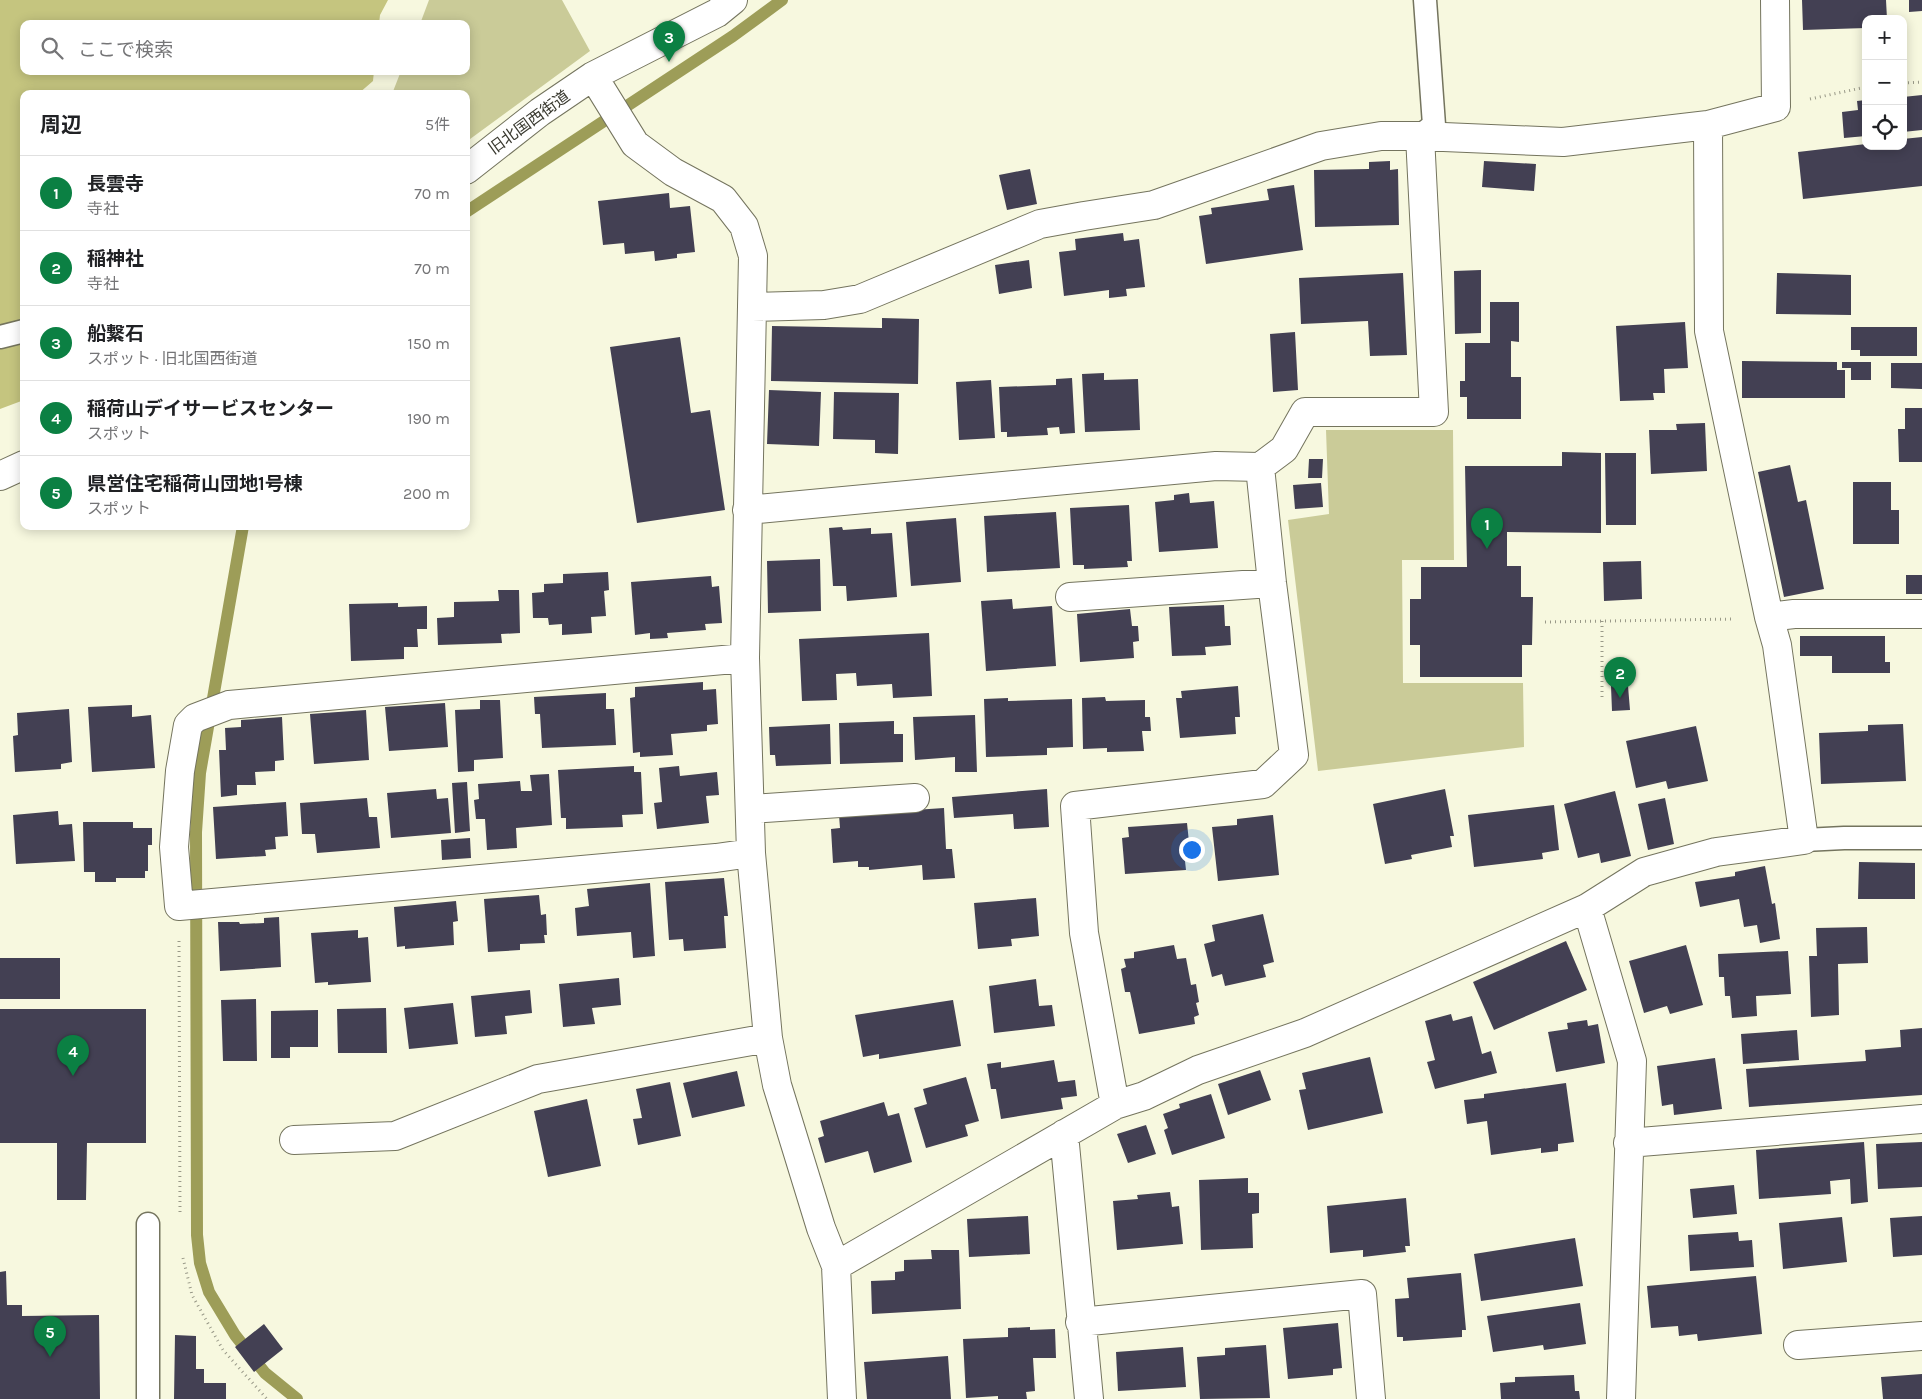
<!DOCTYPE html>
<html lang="ja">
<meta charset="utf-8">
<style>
:root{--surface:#fff;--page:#f6f6f6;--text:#202124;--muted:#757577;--line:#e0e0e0;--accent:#0b8043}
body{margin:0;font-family:Karla,"Noto Sans JP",sans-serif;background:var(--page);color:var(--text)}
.controls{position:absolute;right:15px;top:15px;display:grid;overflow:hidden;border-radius:10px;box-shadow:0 2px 12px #0003}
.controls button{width:45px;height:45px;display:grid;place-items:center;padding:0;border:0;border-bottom:1px solid var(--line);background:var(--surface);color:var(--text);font:25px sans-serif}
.you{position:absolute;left:1191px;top:849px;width:18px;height:18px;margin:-12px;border:4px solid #fff;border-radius:50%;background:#1a73e8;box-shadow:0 0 0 8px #1a73e833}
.badge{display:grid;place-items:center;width:32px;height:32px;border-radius:50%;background:var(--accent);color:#fff;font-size:16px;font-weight:700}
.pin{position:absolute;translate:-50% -41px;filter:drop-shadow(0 1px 2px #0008)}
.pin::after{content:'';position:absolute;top:26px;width:18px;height:15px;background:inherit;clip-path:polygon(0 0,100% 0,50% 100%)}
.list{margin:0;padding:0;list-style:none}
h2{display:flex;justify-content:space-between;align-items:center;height:65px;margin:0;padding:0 20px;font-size:21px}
h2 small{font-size:16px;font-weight:400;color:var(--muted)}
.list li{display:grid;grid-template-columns:32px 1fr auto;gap:15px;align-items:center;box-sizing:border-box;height:75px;padding:0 20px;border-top:1px solid var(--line)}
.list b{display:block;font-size:19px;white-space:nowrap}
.list p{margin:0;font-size:16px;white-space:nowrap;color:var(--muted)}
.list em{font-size:16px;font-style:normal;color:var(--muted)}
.icon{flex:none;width:28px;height:28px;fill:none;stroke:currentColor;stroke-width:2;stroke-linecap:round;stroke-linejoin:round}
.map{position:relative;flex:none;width:1922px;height:1399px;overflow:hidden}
.search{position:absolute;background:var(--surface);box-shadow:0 2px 12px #0003;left:20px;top:20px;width:450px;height:55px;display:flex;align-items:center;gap:12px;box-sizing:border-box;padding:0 18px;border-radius:10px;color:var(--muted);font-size:19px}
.panel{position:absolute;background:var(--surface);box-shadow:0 2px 12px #0003;left:20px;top:90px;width:450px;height:440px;border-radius:10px}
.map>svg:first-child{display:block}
.green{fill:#cacb98}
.forest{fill:#c5c57f}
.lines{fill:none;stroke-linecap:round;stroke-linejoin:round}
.stream{stroke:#9d9d58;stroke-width:12}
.building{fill:#434053}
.service-casing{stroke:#74745e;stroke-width:25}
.minor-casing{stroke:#74745e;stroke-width:30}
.path{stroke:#998;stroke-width:3;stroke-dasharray:1 4;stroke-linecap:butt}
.service{stroke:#fff;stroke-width:22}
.minor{stroke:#fff;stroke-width:28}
.labels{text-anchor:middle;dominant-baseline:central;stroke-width:5;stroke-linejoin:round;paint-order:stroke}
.street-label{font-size:16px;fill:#39392f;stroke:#fff}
</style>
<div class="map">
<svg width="1922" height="1399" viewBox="0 0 1922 1399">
<rect width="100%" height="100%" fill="#f7f8df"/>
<!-- green -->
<path class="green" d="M429 0H562L590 51 466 142V94H392L401 71H466V24H420Z
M1326 430H1453L1454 560H1402L1403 683H1523L1524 747 1318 771 1288 520 1329 514Z"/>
<!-- forest -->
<path class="forest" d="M0 0H388L380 15 379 24H24V71H374L373 81 358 94H24V400L0 409Z"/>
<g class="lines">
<!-- stream -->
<path class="stream" d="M466 212 733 36 782 0
M243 526 200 773 196 832 197 1235 200 1263 209 1292 235 1335 265 1373 297 1399"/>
</g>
<!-- building -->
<path class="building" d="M1802 0H1886L1887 19H1866V28L1803 30Z
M1909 0H1922V11L1909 12Z
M1922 95V130L1903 132V97Z
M1866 100V136L1844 138 1842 112 1858 110 1857 101Z
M1922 137V186L1803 199 1798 152 1866 144V146H1903V139Z
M1390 161V170L1398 169 1399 225 1315 227 1314 170 1369 169V162Z
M1484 161 1536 164 1534 191 1482 187Z
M1030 169 1037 204 1007 210 999 175Z
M1294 185 1303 250 1206 264 1199 216 1212 214 1211 208 1269 200 1267 189Z
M669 193 670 208 690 206 695 252 677 254V258L655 261 654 251 625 254 624 243 603 245 598 201Z
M1123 233 1124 241 1139 239 1145 287 1126 289 1127 296 1109 298V290L1064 296 1059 252 1076 250 1075 239Z
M1029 260 1032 288 999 294 995 265Z
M1481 270V333L1455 334 1454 271Z
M1403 273 1407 355 1370 356 1368 321 1301 324 1299 278Z
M1777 273 1851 275V315L1776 314Z
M1490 302H1519V342L1511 341V377H1521V419H1467V397H1460V381H1465V343H1490Z
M882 318 919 319 918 384 771 381 772 326 882 328Z
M1685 322 1688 368 1664 369 1665 393H1653L1654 400 1620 401 1616 326Z
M1851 327H1917V356H1860V350H1851Z
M1295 332 1298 390 1273 392 1270 334Z
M680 337 691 413 710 410 725 510 637 523 610 347Z
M1742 361 1837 362V370H1845V398H1742Z
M1842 362H1871V380H1851V368H1842Z
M1891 363H1922V389L1891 388Z
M1104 373V380L1138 379 1140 430 1085 432 1082 374Z
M1072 378 1075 433 1060 434 1059 427 1047 428 1048 435 1007 437V432H1001L999 387 1056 385V379Z
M991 380 995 438 959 440 956 382Z
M769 390 821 392 819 446 767 444Z
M834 392 899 393 898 454 875 453V440L833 439Z
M1905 408H1922V462H1899L1898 429H1905Z
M1705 423 1707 471 1651 474 1649 430H1677L1676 424Z
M1562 452 1601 453V533L1507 532V566H1521V597H1533L1532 645H1522V677H1420V645H1410V599H1421V567H1467L1465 466H1562Z
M1605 453H1636V525H1606Z
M1309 459H1323L1322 478H1308Z
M1790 465 1798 502 1806 500 1824 589 1784 597 1758 472Z
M1853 482H1891V510H1899V544H1853Z
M1321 483 1323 507 1295 509 1293 485Z
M1189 493 1190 503 1214 501 1218 548 1159 552 1155 502 1174 500V495Z
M1129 505 1132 561H1127L1128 567 1084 569V565H1073L1070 508Z
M1056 512 1060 568 987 572 984 516Z
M956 518 961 582 911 586 906 522Z
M842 527 843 530 871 528V534L892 533 897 597 847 601 846 586H833L829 528Z
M820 559 821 611 768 613 767 561Z
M1641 561 1642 599 1604 601 1603 562Z
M608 572 609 590 604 591 606 616 591 617 592 633 562 635V624L549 625 548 618H533L532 593 544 592V584L563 583V574Z
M1906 575H1922V594H1906Z
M711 576 712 587 719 586 722 623 705 624 706 630 667 633 668 638 650 639V633L635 635 631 582Z
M498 590H519L520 633 501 634 502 643 438 645 437 618 454 617V602L499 601Z
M1012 599 1013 609 1052 606 1056 666 986 671 981 601Z
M398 603V607L427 606V629H417L418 647H404V659L351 661 349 604Z
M1224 605 1225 626H1230L1231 645 1205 647 1206 655 1172 656 1169 607Z
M1130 609 1132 626H1138L1139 641 1133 642 1134 658 1080 662 1077 614Z
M929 633 932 696 893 698 892 684 857 686 856 673 836 674 837 700 802 701 799 639Z
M1800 636H1885V662H1890V673H1832V656H1800Z
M703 682V690L716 689 718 724 707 725V731L671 734 673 755 640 757V752L633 753 630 698 635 697V687Z
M1238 686 1240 717H1235L1236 734 1180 738 1176 698H1182L1181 691Z
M1611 686H1628L1630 710 1612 711Z
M606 693V709H614L616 745 542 748 540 714H535L534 697Z
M1105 697 1106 701 1145 700V717H1150L1151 731H1142L1144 751 1107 752V748L1083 749 1082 698Z
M1008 698V701L1072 699 1073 747 1047 748V755L986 757 984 699Z
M480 700H500L503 758 474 760V771L458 772 455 710 480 709Z
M445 703 448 747 389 751 385 707Z
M132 705V717L151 715 155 768 92 772 88 707Z
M69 709 72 762 61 764V769L15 772 13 736 18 735 17 713Z
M366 710 369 760 314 764 310 714Z
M975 715 977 772H955V757L915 760 913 717Z
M282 717 284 760 275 761V771L255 772 256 785H237V795L221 797 219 750H226L225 728 241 727V720Z
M894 721V734H903V762L840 764 839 723Z
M830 724 831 764 776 766 775 755H770L769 727Z
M1903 724 1906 781 1821 784 1819 733 1868 731V725Z
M1696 726 1708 781 1668 789 1666 781 1636 788 1626 741Z
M634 766V772H641L643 814 622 815 623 827 566 829V818H561L558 770Z
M679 766 680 776 717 772 719 795 706 796 709 823 657 829 654 803 662 802 659 768Z
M549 774 552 825 516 828 517 848 487 850 485 819H476L474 800 479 799 478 784 520 781 521 791H532L530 775Z
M467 782 470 831 455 833 452 783Z
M436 789 437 799 448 798 451 833 391 838 387 793Z
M1047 789 1049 827 1014 829 1013 814 954 818 952 797Z
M1445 789 1454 836H1450L1452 847 1411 855 1412 859 1385 864 1373 804Z
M1615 791 1631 856 1601 863 1599 853 1578 858 1564 804Z
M367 798 369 817H377L380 848 317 853 315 834H302L300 803Z
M1665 798 1674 844 1648 850 1638 804Z
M286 802 288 836 275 837 276 849 265 850 266 856 216 859 213 807Z
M1554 805 1559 850 1542 853 1543 859 1474 867 1468 815Z
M944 808 946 849H952L955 878 923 880 922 865 869 870V867H858V861L833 863 831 829 840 828 839 815Z
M58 811 59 825 72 824 75 861 16 864 13 815Z
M1273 815 1279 875 1218 881 1212 827 1237 825V819Z
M83 822H133V828H152V845H148V871H145V878H116V882H95V872H84Z
M1187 823 1191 861H1185L1186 870 1125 874 1122 838 1129 837 1128 827Z
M470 838 471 858 442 860 441 840Z
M1859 862 1915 863V899H1858Z
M1765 866 1772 904 1775 903 1780 939 1760 943 1757 925 1744 927 1739 899 1700 907 1695 882 1735 876V872Z
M724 878 728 916H724L726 948 684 951 683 939 669 940 665 882Z
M650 883 655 956 633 958 631 932 577 936 575 908 589 906 587 889Z
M539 895 541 915 546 914 547 935H544L545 943 520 944V950L488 952 484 899Z
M1036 898 1039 936 1011 939 1012 946 978 949 974 903Z
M456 901 458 921 453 922 454 945 405 949V946L397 947 394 907Z
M1263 914 1274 962 1263 965 1266 977 1225 986 1222 974 1212 977 1204 944 1215 941 1212 925Z
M279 917 281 967 220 971 218 922H239L240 924 264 923V918Z
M1867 927 1868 963 1838 964 1839 1015 1811 1017 1809 956H1817L1816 928Z
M358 930V938L368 937 371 982 328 985V982L315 983 311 933Z
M1566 941 1587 990 1494 1030 1473 982Z
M1174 945 1177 959 1186 958 1191 985 1196 984 1199 1002 1196 1003 1199 1015 1194 1017 1195 1024 1139 1034 1130 992H1125L1121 969 1126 967 1124 959 1134 958V952Z
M1686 945 1703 1005 1670 1014 1667 1006 1644 1013 1629 961Z
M1788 951 1791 994 1756 996 1757 1016 1732 1018 1730 996H1725L1724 977H1719L1718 954Z
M0 958H60V999H0Z
M619 978 621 1005 592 1008 595 1024 563 1027 559 984Z
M1036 979 1039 1006 1052 1005 1055 1026 994 1033 989 986Z
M530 990 532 1013 505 1016 507 1034 475 1037 471 996Z
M256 999 257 1061H223L221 1000Z
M953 1000 961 1046 879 1059V1054L863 1057 855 1015Z
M453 1003 458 1044 409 1049 404 1008Z
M386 1008 387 1053H338L337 1009Z
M0 1009H146V1143H87L86 1200H57V1143H0Z
M318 1010V1047H290V1058H271V1011Z
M1451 1014 1453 1021 1472 1016 1482 1054 1491 1051 1497 1073 1435 1089 1427 1062 1435 1060 1425 1021Z
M1587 1020 1588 1026 1598 1024 1605 1063 1556 1072 1548 1032 1568 1029 1567 1023Z
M1922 1028V1095L1749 1107 1746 1069 1866 1061 1865 1050 1901 1047 1900 1030Z
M1797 1030 1799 1060 1743 1064 1741 1034Z
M1370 1057 1383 1113 1308 1130 1299 1090 1306 1089 1302 1073Z
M1715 1058 1722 1109 1674 1115 1673 1104 1662 1106 1657 1066Z
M1054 1060 1058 1082 1075 1080 1077 1096 1061 1098 1063 1109 1001 1119 996 1089H991L987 1064 1001 1062V1068Z
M1260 1070 1271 1100 1228 1115 1218 1084Z
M737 1071 745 1106 692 1118 683 1083Z
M966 1077 979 1121 965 1125 968 1136 926 1148 914 1108 927 1104 923 1089Z
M670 1082 681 1136 638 1145 633 1119 642 1118 636 1089Z
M1566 1083 1574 1142 1558 1144V1151L1541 1153V1148L1491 1155 1487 1121 1467 1124 1464 1100 1484 1098V1094Z
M1211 1094 1225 1138 1172 1155 1164 1130 1168 1128 1163 1114 1180 1108 1179 1104Z
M587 1099 601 1166 548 1177 534 1111Z
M884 1102 888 1116 899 1113 912 1162 874 1173 868 1151 825 1163 818 1138 824 1136 820 1121Z
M1146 1125 1156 1154 1128 1163 1117 1134Z
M1864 1142 1868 1202 1851 1204 1850 1179 1830 1181 1831 1194 1759 1199 1756 1150Z
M1922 1142V1187L1878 1189 1876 1144Z
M1248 1178V1193H1259V1213L1252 1214 1253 1248 1201 1250 1199 1180Z
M1734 1185 1737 1214 1693 1218 1690 1189Z
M1170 1192 1172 1207 1179 1206 1183 1244 1117 1250 1113 1201 1138 1199 1137 1195Z
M1406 1198 1410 1246H1405L1406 1252 1363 1257V1250L1330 1253 1327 1206Z
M1028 1216 1030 1254 969 1257 967 1219Z
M1922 1216V1255L1893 1257 1890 1218Z
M1842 1217 1847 1262 1783 1269 1779 1223Z
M1738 1232 1739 1241 1752 1240 1754 1267 1690 1271 1688 1235Z
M1575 1238 1583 1286 1481 1301 1474 1254Z
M931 1250H959L961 1309 872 1314 871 1281 895 1280V1272L904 1271V1260L932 1259Z
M6 1271 7 1305H22V1316L99 1315 100 1399H0V1272Z
M1461 1273 1466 1330H1462V1337L1403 1341V1337H1397L1395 1299 1409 1298 1407 1278Z
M1756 1276 1762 1334 1698 1341 1697 1334 1679 1336 1678 1326 1651 1328 1647 1286Z
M1580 1303 1586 1344 1544 1350 1543 1345 1493 1352 1487 1316Z
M1338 1323 1342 1368 1333 1369V1375L1288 1379 1283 1328Z
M264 1324 283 1349 254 1372 235 1347Z
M1030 1327V1330L1055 1329 1056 1358H1033L1035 1391 1026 1392 1027 1399H998V1396L966 1398 963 1339 1008 1337V1328Z
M175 1335 196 1336V1369H204V1383H226V1399H174Z
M1266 1345 1270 1398 1200 1399 1197 1357 1225 1355V1348Z
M1183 1347 1186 1387 1118 1391 1116 1352Z
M948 1356 951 1399H867L864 1362Z
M1922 1374V1399H1883L1881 1377Z
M1574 1375 1575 1391H1579L1580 1399H1501L1500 1383 1515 1382V1377Z"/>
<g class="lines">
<!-- service casing -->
<g class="service-casing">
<path id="service" d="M1420 136 1434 125 1425 0
M0 337 24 331
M1804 840 1844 838H1922
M148 1224V1399"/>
</g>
<!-- minor casing -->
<g class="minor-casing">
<path id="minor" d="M593 76 635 144 673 172 723 199 744 226 753 256 745 658 751 853 768 1038 777 1085 821 1228 836 1266 842 1399
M466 170 540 112 593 76 717 13 733 0
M752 307 824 305 860 299 1040 224 1084 216 1154 205 1321 146 1381 136H1420L1563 142 1708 125
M0 476 24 465
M747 510 1216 466 1260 467
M1070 597 1272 583
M1769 617 1794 614H1922
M745 658 229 705 195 718 188 725 180 771 174 847 179 906 716 858 751 853
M751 809 915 798
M1587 908 1632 1061 1621 1399
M1115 1105 1084 933 1075 806 1263 784 1294 755 1272 583 1260 467 1284 449 1305 412H1434L1420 136
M1064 1134 1089 1399
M294 1140 395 1136 538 1079 768 1038
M1628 1143 1922 1119
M836 1266 1115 1105 1144 1096 1198 1070 1305 1033 1587 908 1644 872 1716 852 1804 840 1777 645 1769 617 1709 331 1708 125 1776 107 1775 0
M1080 1322 1362 1294 1371 1399
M1798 1345 1922 1336"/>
</g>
<!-- path -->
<path class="path" d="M1903 83 1922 82
M1810 99 1866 87
M1602 621V698
M1545 622 1734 619
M179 941 180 1213
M183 1258 192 1295 223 1350 267 1399"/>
<!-- service -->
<use href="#service" class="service"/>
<!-- minor -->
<use href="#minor" class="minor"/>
</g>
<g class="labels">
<!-- street labels -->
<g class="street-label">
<text transform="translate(529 122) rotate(-36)">旧北国西街道</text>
</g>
</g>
</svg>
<div class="controls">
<button>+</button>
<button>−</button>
<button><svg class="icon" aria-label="locate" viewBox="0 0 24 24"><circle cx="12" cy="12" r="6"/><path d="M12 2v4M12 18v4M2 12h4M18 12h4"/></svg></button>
</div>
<div class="you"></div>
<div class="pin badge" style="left:1487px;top:549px">1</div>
<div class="pin badge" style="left:1620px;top:698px">2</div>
<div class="pin badge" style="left:669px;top:62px">3</div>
<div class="pin badge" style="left:73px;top:1076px">4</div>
<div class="pin badge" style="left:50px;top:1357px">5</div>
<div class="search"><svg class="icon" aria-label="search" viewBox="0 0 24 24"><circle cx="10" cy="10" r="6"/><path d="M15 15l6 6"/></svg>ここで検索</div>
<section class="panel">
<h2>周辺<small>5件</small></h2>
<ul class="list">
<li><span class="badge">1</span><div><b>長雲寺</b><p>寺社</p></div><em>70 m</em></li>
<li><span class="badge">2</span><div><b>稲神社</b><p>寺社</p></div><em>70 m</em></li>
<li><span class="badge">3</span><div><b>船繋石</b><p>スポット · 旧北国西街道</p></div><em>150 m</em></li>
<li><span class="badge">4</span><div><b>稲荷山デイサービスセンター</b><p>スポット</p></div><em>190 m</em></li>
<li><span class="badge">5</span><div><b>県営住宅稲荷山団地1号棟</b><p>スポット</p></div><em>200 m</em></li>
</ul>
</section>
</div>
